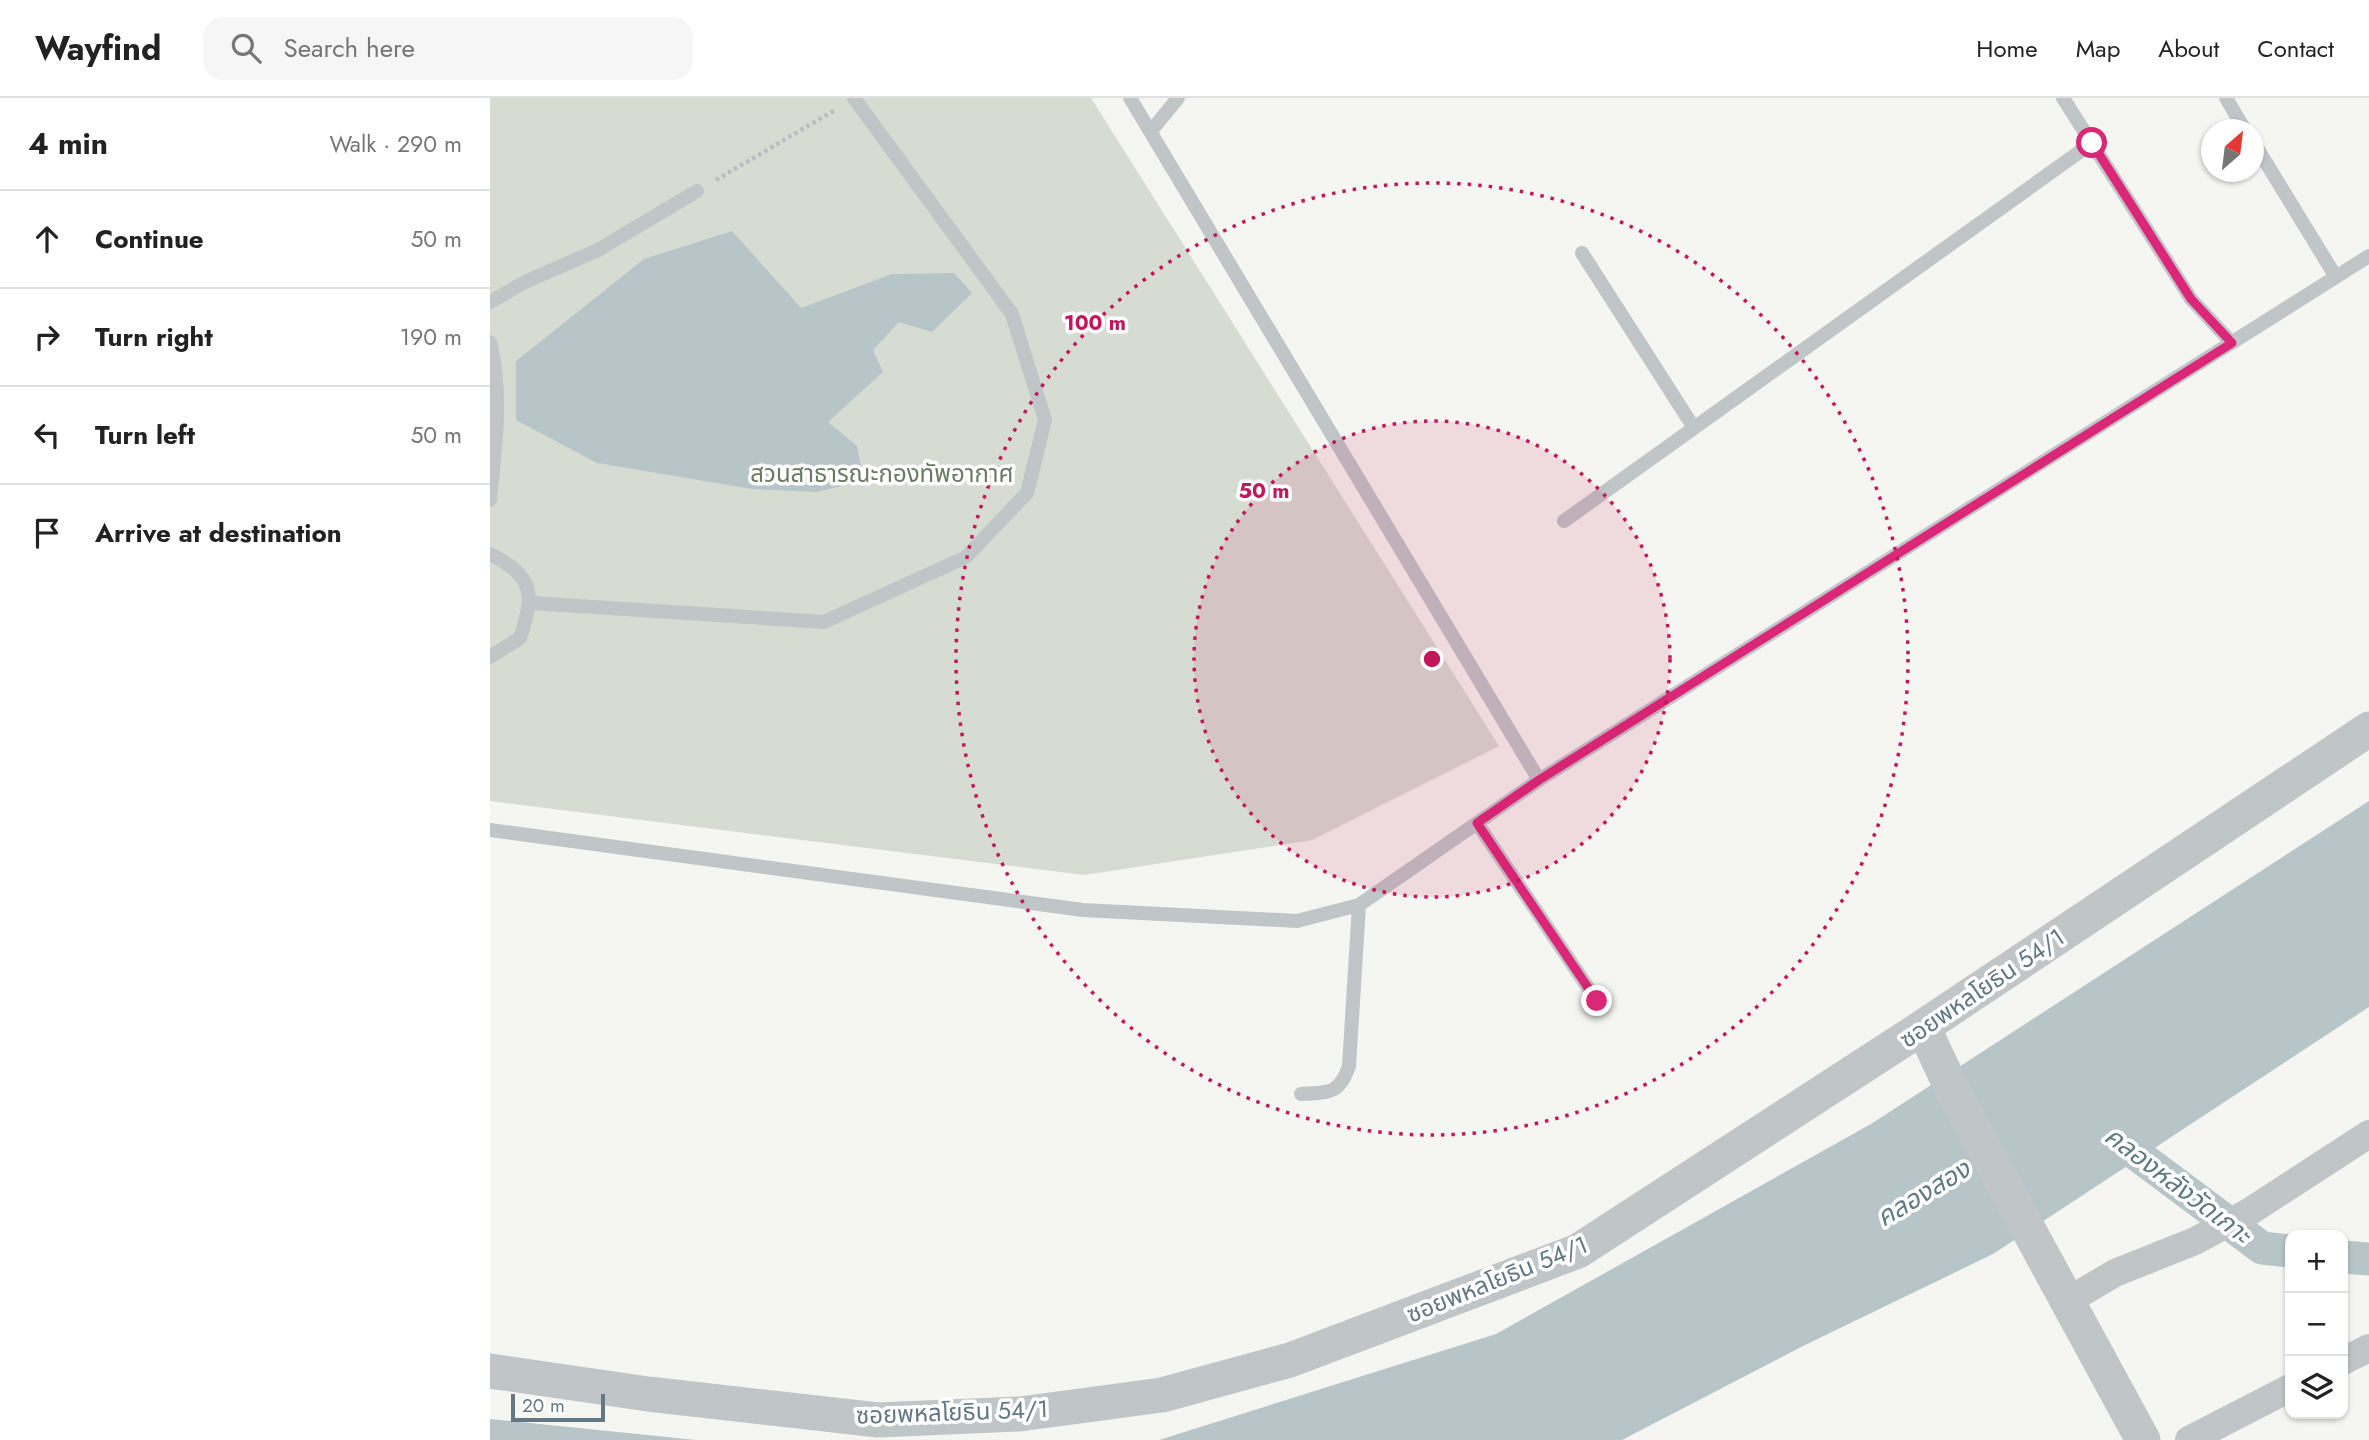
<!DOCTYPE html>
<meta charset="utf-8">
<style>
:root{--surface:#fff;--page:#f6f6f6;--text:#222;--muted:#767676;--line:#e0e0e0}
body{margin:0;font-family:Jost,"Noto Sans Thai",sans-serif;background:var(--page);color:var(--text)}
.controls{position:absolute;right:21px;bottom:21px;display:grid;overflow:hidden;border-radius:14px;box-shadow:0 2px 5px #0004}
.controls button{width:63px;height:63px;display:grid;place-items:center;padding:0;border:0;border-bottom:2px solid var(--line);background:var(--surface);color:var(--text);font:35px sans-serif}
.compass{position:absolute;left:1711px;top:21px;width:63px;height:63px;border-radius:50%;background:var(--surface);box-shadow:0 2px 5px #0004;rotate:28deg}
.scale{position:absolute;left:21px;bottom:18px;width:94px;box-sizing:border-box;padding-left:7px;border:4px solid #637883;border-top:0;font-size:19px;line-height:24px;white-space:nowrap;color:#637883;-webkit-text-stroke:5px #fff;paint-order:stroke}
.stop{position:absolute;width:21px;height:21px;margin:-16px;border:5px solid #db2777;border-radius:50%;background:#fff}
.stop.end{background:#db2777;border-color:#fff;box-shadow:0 2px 7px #0008}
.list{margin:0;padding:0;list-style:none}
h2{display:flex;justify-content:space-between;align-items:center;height:91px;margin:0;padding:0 28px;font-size:30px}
h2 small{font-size:23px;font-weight:400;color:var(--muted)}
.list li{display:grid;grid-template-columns:46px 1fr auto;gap:21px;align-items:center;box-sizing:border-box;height:98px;padding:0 28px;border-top:2px solid var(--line)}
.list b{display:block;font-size:26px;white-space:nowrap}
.list em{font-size:23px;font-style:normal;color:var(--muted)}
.icon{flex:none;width:38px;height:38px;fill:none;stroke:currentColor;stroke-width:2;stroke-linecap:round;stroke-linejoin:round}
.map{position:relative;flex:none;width:1879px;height:1342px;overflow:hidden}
header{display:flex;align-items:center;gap:42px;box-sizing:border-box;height:98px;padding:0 35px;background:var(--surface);border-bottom:2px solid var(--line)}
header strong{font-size:33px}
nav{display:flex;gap:38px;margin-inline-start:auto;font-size:24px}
.search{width:490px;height:63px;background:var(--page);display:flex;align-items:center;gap:18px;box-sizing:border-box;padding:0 24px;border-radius:21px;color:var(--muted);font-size:26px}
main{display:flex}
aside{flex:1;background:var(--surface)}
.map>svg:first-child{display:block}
.green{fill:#d6dcd2}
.water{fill:#b7c5c8}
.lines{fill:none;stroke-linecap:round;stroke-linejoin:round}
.canal{stroke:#b7c5c8;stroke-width:33}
.path{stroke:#babdbf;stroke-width:4.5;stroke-dasharray:3.5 3.5;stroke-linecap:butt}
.service{stroke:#c0c5c7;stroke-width:14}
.minor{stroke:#c0c5c7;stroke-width:28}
.tertiary{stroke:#c0c5c7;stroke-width:35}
.route{stroke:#db2777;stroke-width:9}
.ring{fill:none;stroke:#c2185b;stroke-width:3.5;stroke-dasharray:3.5 7}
.labels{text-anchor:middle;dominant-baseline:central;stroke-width:7;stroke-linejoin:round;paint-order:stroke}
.park-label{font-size:24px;fill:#697a62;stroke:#fff}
.street-label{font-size:24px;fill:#637883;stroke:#fff}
.water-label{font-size:26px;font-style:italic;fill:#5f7a80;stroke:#fff}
.centre{fill:#c2185b;stroke:#fff;stroke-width:3.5}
.ring-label{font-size:21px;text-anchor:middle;font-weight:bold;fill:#c2185b;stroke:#fff;stroke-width:7;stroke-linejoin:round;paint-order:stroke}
</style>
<header>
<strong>Wayfind</strong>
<div class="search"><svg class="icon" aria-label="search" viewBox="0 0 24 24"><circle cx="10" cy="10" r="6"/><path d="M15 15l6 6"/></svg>Search here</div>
<nav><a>Home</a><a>Map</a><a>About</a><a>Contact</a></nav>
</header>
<main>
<aside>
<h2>4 min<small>Walk · 290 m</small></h2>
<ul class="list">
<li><svg class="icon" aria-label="ahead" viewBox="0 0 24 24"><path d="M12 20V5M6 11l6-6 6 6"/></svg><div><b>Continue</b></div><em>50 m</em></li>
<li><svg class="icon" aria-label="right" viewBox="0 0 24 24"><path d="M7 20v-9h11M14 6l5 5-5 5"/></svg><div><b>Turn right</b></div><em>190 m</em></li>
<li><svg class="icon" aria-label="left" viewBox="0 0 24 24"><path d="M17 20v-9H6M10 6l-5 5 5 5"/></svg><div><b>Turn left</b></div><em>50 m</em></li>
<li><svg class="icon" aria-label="arrive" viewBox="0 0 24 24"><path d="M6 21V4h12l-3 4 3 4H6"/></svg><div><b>Arrive at destination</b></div></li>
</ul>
</aside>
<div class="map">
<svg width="1879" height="1342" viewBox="0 0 1879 1342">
<rect width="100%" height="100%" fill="#f5f5f1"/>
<!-- green -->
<path class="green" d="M0 0H601L1009 648 822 742 594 777 0 703Z"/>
<!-- water -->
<path class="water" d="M242 133 311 210 402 176 464 175 482 195 442 234 409 224 383 252 393 274 338 324 367 348 374 383 326 394 262 391 107 365 26 322V263L154 161Z
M1879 703V909L1503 1156 1311 1249 1132 1342H669L1006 1236 1381 1026Z
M0 1321 206 1342H0Z"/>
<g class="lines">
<!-- canal -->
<path class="canal" d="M1614 1032 1772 1150 1800 1153
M1853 1159 1879 1161"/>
<!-- path -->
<path class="path" d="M226 82 345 12"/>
<!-- service -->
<path class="service" d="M640 0 1049 682
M1573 0 1701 201 1742 245
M1736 0 1755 32
M661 33 688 0
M1764 45 1846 179
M1092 155 1204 330
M0 204 37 183 108 152 207 93
M0 244C13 294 5 351 0 402
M1074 423 1602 45
M0 456C44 479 45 495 30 540L0 559
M42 505 334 524 476 459 537 395 555 322 522 216 364 0
M987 725 1107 903
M0 732 593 812 807 823 869 807 1049 682 1879 158
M811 996C839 994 849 997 859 968L869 807"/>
<!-- minor -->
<path class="minor" d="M1576 1204 1625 1175 1705 1143 1759 1114 1879 1036
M1853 1263 1879 1250
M1699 1342 1800 1290"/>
<!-- tertiary -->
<path class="tertiary" d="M1433 929 1462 991 1653 1342
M0 1273 158 1296 388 1322 530 1316 672 1297 800 1262 1088 1153 1433 929 1879 631"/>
</g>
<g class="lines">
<!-- route -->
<path class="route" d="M1107 903 987 725 1049 682 1742 245 1701 201 1602 45"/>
</g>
<!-- distance rings -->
<circle cx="942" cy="561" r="238" fill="#c2185b" fill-opacity=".12"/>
<g class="ring">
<circle cx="942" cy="561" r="238"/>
<circle cx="942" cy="561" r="476"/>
</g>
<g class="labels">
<!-- park labels -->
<g class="park-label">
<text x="392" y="375">สวนสาธารณะกองทัพอากาศ</text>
</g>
<!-- street labels -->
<g class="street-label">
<text transform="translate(1492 890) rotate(-34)">ซอยพหลโยธิน 54/1</text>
<text transform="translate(1007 1181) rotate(-22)">ซอยพหลโยธิน 54/1</text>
<text transform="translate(462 1314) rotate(-2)">ซอยพหลโยธิน 54/1</text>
</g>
<!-- water labels -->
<g class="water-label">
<text transform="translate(1688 1087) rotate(37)">คลองหลังวัดเกาะ</text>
<text transform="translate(1433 1095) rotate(-31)">คลองสอง</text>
</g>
</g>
<circle cx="942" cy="561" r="10" class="centre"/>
<g class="ring-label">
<text x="605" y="232">100 m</text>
<text x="774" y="400">50 m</text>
</g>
</svg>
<div class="controls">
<button>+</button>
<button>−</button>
<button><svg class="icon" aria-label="layers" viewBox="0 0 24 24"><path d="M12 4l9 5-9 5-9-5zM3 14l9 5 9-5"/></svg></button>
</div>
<svg class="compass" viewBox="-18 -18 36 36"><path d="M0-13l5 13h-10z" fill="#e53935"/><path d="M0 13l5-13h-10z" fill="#767676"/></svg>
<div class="scale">20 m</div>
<div class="stop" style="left:1602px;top:45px"></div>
<div class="stop end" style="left:1107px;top:903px"></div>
</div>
</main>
